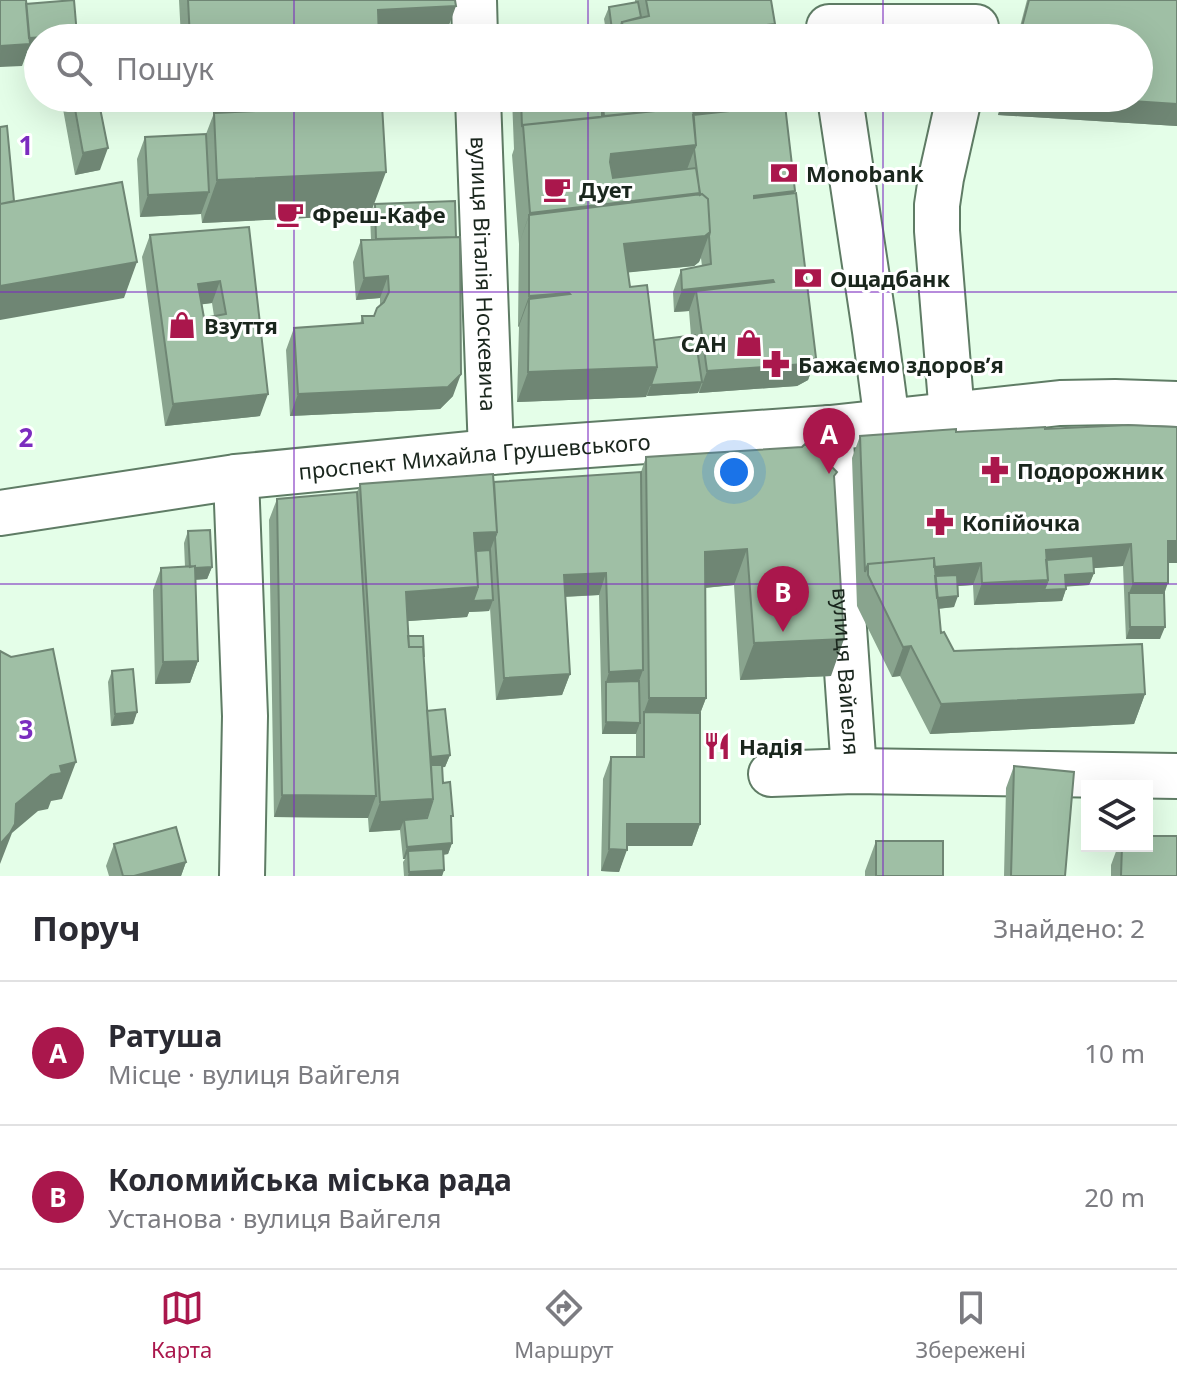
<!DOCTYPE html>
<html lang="uk">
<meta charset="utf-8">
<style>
:root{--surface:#fff;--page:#f2f2f3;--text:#2b2b33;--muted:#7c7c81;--line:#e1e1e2;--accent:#aa174c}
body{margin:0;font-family:"Noto Sans",sans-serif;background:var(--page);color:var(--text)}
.controls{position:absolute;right:24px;bottom:24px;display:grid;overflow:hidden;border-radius:0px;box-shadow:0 8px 32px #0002}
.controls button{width:72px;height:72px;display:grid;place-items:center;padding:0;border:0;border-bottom:2px solid var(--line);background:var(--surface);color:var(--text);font:40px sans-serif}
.you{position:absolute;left:734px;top:472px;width:28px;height:28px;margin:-20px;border:6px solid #fff;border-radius:50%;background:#1a73e8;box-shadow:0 0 0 12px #1a73e833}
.badge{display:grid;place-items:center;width:52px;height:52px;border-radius:50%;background:var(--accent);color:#fff;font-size:26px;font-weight:700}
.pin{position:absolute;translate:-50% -66px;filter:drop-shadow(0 2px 4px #0008)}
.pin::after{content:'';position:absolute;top:42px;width:28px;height:24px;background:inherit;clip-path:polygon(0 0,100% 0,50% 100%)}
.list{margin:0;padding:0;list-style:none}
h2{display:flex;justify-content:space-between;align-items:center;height:104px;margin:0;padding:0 32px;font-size:34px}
h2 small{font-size:26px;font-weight:400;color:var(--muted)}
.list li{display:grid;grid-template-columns:52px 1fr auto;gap:24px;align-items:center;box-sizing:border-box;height:144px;padding:0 32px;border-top:2px solid var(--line)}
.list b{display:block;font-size:30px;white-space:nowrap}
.list p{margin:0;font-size:26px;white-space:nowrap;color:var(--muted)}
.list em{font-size:26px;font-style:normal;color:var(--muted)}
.icon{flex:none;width:44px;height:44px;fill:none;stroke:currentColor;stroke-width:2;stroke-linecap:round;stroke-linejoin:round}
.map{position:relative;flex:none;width:1177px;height:876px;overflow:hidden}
.search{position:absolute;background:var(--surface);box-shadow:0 8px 32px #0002;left:24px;right:24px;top:24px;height:88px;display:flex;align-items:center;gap:20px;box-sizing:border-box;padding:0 28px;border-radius:44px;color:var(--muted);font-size:30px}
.sheet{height:392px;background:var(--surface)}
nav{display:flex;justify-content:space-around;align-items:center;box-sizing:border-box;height:112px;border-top:2px solid var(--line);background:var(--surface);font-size:22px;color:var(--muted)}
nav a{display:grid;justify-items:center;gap:4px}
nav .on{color:var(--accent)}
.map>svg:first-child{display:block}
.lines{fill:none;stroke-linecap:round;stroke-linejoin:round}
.street-casing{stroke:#5f7c65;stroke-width:48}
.secondary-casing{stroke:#5f7c65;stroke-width:48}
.street{stroke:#fff;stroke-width:44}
.secondary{stroke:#fff;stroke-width:44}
.wall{fill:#89a48e;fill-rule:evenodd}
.shaded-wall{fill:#6f8674}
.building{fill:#9fbfa5;stroke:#6f8674;stroke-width:2;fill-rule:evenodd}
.grid{fill:none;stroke:#7b2cbf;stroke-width:2;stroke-opacity:0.55}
.labels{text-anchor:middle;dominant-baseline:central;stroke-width:6;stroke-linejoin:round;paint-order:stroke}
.poi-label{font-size:22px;font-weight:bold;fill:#1a261d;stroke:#fff;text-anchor:start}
.street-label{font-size:22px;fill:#1a261d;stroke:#fff}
.grid-label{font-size:26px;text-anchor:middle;font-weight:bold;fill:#7b2cbf;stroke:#fff;stroke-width:6;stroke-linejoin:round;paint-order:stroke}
</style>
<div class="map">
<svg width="1177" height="876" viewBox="0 0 1177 876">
<rect width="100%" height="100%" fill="#e4fee8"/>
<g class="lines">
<!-- street casing -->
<g class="street-casing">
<g id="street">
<path d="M474 0 475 38"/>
<path d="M829 27H976"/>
<path id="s1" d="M478 98 491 452"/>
<path d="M840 98 875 331 887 422"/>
<path d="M952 415 937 231V205L941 178 959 98"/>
<path id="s2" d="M830 428 854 771"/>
<path d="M236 477 245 716 242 876"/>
<path d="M771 774 854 771 1177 776"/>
</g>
</g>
<!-- secondary casing -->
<g class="secondary-casing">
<g id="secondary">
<path id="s3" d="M0 513 236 477 491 452 830 428 1060 403 1115 402 1177 404"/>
</g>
</g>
<!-- street -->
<use href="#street" class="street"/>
<!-- secondary -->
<use href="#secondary" class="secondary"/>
</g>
<!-- wall -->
<path class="wall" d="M179 0H455L448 28 379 32V38H181Z
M635 0H771L776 38H607L604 19 609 7 635 3Z
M1027 0H1177V126L998 115 1002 98H1139V38H1017Z
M61 98H98L100 170 75 175Z
M512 98H785L784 105 794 193 816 358 808 380 797 386 699 393V391L698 393 647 396V394L646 397 517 402 519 326 518 327 519 244 512 155 514 149ZM701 258 702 266 681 270 673 292 674 312 689 311 691 336 654 340 630 287 628 272 694 266 699 262Z
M214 113 370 215 202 223 201 214 140 217 137 159 145 137 206 134Z
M375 204 453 396 440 409 290 416 286 350 294 328 360 324 362 316H374L380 305V298L356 300 353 262 361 240 371 239 370 216Z
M249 227 260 416 165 426 142 257 150 235ZM212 303 214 316 204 318 202 304Z
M1045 429 1177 563H1168L1160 639H1126L1123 566 1093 568 1094 573 1089 585 1066 586V589L1062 601 974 605 973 585 957 586 954 607 938 609 941 633 954 651 1145 694 1134 724 930 734 900 676 892 677 857 606 852 458 860 436Z
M813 451 833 461 831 466 834 481 831 676 740 680 734 585 705 588 706 698 700 713V824L692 846H627L619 872 601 871 603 779 611 757H636V734H602L599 595 565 597 570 674 562 695 496 700 490 608 489 611 469 612 467 617 408 621V636L427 711 450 755 445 767H442L443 783 451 820 452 843 448 854 443 855 444 870 442 876H404L403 862 405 859H403L400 830 369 832 368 818 274 817 269 520 277 499 357 492 360 484 494 482 641 472 646 457Z
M188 531 212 567 207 579 195 580 198 661 190 683 155 684 153 590 161 568 185 567 184 543Z
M112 671 137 712 133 724 111 726 108 682Z
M1014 766 1065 876H1004L1006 788Z
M876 841 943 876H865V871Z
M114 844 186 862 181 876H109L106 866Z
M1118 846H1147L1177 876H1111V865Z"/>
<!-- shaded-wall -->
<path class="shaded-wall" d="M456 6 448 28 370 32 378 10Z
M775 24 770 38H661Z
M620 29 616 38H609L612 30Z
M77 35 75 38H38V49L28 50 22 66 0 67V46L25 38Z
M1004 98H1086L1177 104V126L998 115Z
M785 100 777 122H604Z
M696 145 685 175 600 185 611 154Z
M108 148 100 170 75 175 83 153Z
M386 172 370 215 202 223 217 180Z
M795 191 787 213 746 218 754 196Z
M209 192 201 214 140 217 148 195Z
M700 193 689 223 529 215 519 244 530 213Z
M710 232 699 262 694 266 613 274 624 244Z
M137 262 124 298 0 320V286Z
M388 276 380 298 356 300 364 278Z
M773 280 765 302 696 291 689 311 674 312 682 290Z
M220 281 212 303 190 306 198 284Z
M569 293 558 323 529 299 519 326 518 327 529 296Z
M816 358 808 380 797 386 699 393 707 371Z
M657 367 646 397 517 402 528 372Z
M461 374 453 396 440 409 290 416 298 394Z
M702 382 698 393 647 396 651 385Z
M268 394 260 416 165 426 173 404Z
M497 532 486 562 468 563 474 533Z
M1168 541H1177V563H1160Z
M1131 544 1123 566 1043 572 1046 550Z
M747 549 734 585 692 589 705 552Z
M981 563 973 585 928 588 868 572Z
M212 567 207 579 186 580 190 568Z
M606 573 599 595 556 597 564 575Z
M1094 573 1089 585 1061 587 1065 575Z
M1048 580 1066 589 1062 601 974 605 982 583Z
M1133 583H1168L1160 605 1129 593Z
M478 587 493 600 489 611 469 612 467 617 395 622 406 592Z
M958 596 954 607 925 610 929 599Z
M1130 627H1165L1160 639H1126Z
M844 639 831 676 740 680 754 643Z
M911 646 900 676 892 677 903 647Z
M198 661 190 683 155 684 163 662Z
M643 670 635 692 606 682 609 672Z
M570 674 562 695 496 700 504 678Z
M1145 694 1134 724 930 734 941 704Z
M649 698H706L692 735 644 712Z
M137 712 133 724 111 726 115 714Z
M606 722 640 723 636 734H602Z
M450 755 445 767 425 769V758Z
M76 762 62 799 51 801 48 809 38 811 12 833 0 864V844L16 804 60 766Z
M282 795 376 796 368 818 274 817Z
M433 799 422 829 404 820 400 830 369 832 380 802Z
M627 824H700L692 846H619Z
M452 843 448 854 408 858V851L405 859H403L407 847Z
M609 849 627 850 619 872 601 871Z
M186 862 181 876H134Z
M444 870 442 876H408L409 872Z"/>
<!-- building -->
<path class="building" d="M0 0H26L30 44 0 46Z
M74 0 77 35 29 38 26 4Z
M188 0H455L456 6 378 10 379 38H190Z
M646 0H771L775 24 661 38H625L622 22 649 16Z
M1029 0H1177V104L1086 98H1139V38H1019Z
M638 2 641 17 622 22 620 29 612 30 609 7Z
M774 26 776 38H677Z
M87 35V38H70Z
M73 98H98L108 148 83 153Z
M521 98H785V100L693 111V107L604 116 603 106H602V117L523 125 522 127Z
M382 105 386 172 217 180 214 113Z
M785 105 795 191 754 196V198L796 193 816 358 805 364 707 371 696 291 774 282 773 280 682 290 681 270 711 264 709 236 710 232 708 199 702 194 700 195 694 149 696 145 693 115Z
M693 107 696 145 611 154 610 162 613 178 696 168 700 193 530 213 523 125Z
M7 126 14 201 0 204V127Z
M206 134 209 192 148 195 145 137Z
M122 182 137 262 0 286V204Z
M702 194 708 199 710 232 705 236 624 244 630 287 647 285 657 367 528 372 529 299 570 294 569 293 529 296V215Z
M455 201 456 237 376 239 375 204Z
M249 227 268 394 173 404 150 235ZM220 281 226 314 204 318 198 284Z
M460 237 461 374 448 387 298 394 294 328 363 323 362 316H374L377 308 384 302 389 292 388 276 364 278 361 240Z
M695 335 702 382 651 385 657 367 654 340Z
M1128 425 1177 427V541H1168V583H1133L1131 544 1046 550 1048 580 982 583 981 563 934 567V558L868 564 865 572 860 436 956 429V432L1045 427V429Z
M805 444 813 451 817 446 833 461 830 465 837 472 834 476 844 639 754 643 747 549 705 552 706 698H649L646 457 802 447Z
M641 472 643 670 609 672 606 573 586 574 564 575 570 674 504 678 495 537 497 532 494 482Z
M493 474 497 532 474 533 478 587 406 592 409 647H423L433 799 380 802 360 484Z
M357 492 376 796 282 795 277 499Z
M210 530 212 567 195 568V566L190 567 188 531Z
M490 550 493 600 473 601 478 587 476 551Z
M1093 556 1094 573 1065 575 1066 589 1044 590 1048 580 1046 560Z
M934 558 941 633 944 632 954 651 1142 644 1145 694 941 704 911 646 903 647 868 575V564Z
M195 566 198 661 163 662 161 568Z
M957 575 958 596 937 598 935 576Z
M1129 593H1164L1165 627H1130Z
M408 636H423L424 657 423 647H409Z
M53 649 76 762 60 766 62 773 51 775 16 804 15 824 10 833 0 844V651L11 657Z
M133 669 137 712 115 714 112 671Z
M639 681 640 723 606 722V682Z
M445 709 450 755 431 757 427 711Z
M644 712 700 713V824H627V850L609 849 611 757H644Z
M431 765H442L443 783 450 782 453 816H451L452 843 407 847 404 820 427 818 433 799Z
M1014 766 1074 772 1065 876H1011Z
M176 827 186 862 134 876H123L114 844Z
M1147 836H1177V876H1121L1122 846H1147Z
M876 841H943V876H876Z
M443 849 444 870 409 872 408 851Z"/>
<!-- grid -->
<path class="grid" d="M294 0V38M588 0V38M883 0V38M294 98V876M588 98V876M883 98V876M0 292H1177M0 584H1177"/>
<!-- icons -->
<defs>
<g id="bank-bare" transform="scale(2.16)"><path d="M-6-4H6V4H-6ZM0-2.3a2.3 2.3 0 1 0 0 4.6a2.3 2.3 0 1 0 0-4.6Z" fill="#aa174c" stroke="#fff" stroke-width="2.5" paint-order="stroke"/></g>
<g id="cafe-bare" transform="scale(2.16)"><path d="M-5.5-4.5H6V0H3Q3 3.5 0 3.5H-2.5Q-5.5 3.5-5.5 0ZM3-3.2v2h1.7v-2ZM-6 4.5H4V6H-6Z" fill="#aa174c" stroke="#fff" stroke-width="2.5" paint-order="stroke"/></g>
<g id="shop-bare" transform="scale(2.16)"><path d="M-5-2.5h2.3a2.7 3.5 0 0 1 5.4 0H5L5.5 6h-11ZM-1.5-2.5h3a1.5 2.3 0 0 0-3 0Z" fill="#aa174c" stroke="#fff" stroke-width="2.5" paint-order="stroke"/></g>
<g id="pharmacy-bare" transform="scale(2.16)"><path d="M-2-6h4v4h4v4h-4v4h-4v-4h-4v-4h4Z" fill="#aa174c" stroke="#fff" stroke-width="2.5" paint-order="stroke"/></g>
<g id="restaurant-bare" transform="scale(2.16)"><path d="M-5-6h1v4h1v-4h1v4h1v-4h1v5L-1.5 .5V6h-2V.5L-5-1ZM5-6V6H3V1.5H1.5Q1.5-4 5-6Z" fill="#aa174c" stroke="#fff" stroke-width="2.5" paint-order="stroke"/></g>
</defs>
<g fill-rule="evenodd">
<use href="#bank-bare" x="784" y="173"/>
<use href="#cafe-bare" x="557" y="189"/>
<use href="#cafe-bare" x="290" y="214"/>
<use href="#bank-bare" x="808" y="278"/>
<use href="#shop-bare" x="182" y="325"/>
<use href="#shop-bare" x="749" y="343"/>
<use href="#pharmacy-bare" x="776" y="364"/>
<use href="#pharmacy-bare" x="995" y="470"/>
<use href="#pharmacy-bare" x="940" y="522"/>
<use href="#restaurant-bare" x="717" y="746"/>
</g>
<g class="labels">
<!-- poi labels -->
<g class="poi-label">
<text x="806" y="173">Monobank</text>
<text x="579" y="189">Дует</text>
<text x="312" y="214">Фреш-Кафе</text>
<text x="830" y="278">Ощадбанк</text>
<text x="204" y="325">Взуття</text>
<text x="727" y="343" text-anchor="end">САН</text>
<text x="798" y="364">Бажаємо здоровʼя</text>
<text x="1017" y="470">Подорожник</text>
<text x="962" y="522">Копійочка</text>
<text x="739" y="746">Надія</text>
</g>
<!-- street labels -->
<g class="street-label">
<text stroke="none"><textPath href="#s1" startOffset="176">вулиця Віталія Носкевича</textPath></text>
<text stroke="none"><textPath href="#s3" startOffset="478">проспект Михайла Грушевського</textPath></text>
<text stroke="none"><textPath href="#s2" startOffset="244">вулиця Вайгеля</textPath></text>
</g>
</g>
<g class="grid-label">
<text x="26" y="155">1</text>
<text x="26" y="447">2</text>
<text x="26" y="739">3</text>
</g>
</svg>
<div class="controls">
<button><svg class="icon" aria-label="layers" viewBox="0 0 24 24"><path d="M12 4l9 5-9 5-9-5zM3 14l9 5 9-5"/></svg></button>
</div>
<div class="you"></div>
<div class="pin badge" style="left:829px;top:474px">A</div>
<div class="pin badge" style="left:783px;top:632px">B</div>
<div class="search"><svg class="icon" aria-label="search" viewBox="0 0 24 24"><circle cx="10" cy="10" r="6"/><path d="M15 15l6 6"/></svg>Пошук</div>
</div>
<section class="sheet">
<h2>Поруч<small>Знайдено: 2</small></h2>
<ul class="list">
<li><span class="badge">A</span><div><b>Ратуша</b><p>Місце · вулиця Вайгеля</p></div><em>10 m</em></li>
<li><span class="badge">B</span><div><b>Коломийська міська рада</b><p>Установа · вулиця Вайгеля</p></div><em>20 m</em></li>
</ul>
</section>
<nav>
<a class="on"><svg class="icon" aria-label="map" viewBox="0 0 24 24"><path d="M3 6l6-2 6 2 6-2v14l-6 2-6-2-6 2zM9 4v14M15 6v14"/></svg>Карта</a>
<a><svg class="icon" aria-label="directions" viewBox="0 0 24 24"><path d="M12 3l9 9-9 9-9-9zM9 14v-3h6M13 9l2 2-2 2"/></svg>Маршрут</a>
<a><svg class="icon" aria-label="saved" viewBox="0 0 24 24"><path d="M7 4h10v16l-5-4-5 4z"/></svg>Збережені</a>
</nav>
